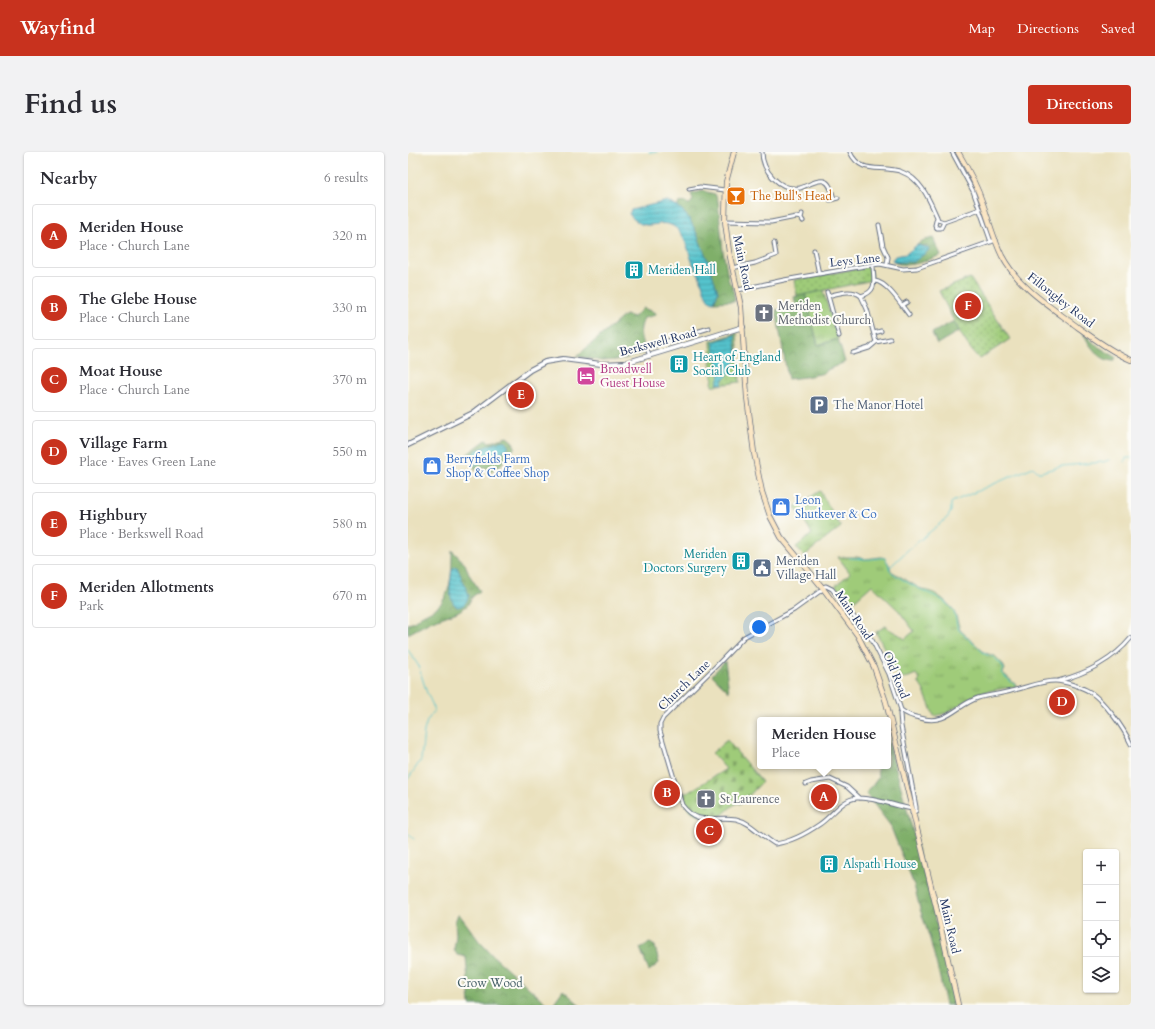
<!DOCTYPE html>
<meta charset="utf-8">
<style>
:root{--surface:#fff;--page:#f2f2f3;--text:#2b2b33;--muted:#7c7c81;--line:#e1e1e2;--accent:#c8321e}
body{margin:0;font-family:Cardo,serif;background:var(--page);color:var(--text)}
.controls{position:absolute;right:12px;bottom:12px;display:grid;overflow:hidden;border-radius:4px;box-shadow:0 1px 3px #0004}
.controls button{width:36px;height:36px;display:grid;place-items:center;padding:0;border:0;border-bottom:1px solid var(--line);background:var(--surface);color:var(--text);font:20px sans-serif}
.you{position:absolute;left:351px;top:475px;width:14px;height:14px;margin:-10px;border:3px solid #fff;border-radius:50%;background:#1a73e8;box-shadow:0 0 0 6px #1a73e833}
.badge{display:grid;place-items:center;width:26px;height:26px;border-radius:50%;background:var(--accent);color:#fff;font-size:13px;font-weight:700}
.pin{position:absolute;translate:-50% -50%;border:2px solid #fff;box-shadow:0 1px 4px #0006}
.popup{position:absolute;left:349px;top:565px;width:134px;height:52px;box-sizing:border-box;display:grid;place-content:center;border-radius:4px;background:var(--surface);filter:drop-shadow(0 1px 3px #0005);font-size:13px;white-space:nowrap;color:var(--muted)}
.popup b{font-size:15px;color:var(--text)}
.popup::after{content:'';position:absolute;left:50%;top:100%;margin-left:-8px;border:8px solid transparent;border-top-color:var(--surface)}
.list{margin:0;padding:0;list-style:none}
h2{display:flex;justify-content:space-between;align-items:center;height:52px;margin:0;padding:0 16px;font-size:17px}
h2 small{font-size:13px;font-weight:400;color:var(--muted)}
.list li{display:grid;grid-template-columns:26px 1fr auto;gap:12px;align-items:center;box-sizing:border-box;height:64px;margin:0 8px 8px;padding:0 8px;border:1px solid var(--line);border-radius:4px}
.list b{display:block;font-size:15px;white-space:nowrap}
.list p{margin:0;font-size:13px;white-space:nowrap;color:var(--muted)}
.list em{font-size:13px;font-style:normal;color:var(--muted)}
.icon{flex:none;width:22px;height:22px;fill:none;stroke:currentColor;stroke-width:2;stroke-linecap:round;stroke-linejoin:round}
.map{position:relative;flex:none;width:723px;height:853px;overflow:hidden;border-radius:4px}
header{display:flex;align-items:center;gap:24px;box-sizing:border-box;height:56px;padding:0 20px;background:var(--accent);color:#fff}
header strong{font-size:19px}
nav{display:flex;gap:22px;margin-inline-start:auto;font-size:14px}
.intro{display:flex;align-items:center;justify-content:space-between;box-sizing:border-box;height:96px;padding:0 24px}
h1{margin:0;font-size:28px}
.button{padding:10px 18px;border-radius:4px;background:var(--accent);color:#fff;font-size:14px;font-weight:700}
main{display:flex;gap:24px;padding:0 24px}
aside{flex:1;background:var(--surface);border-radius:4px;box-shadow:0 1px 3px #0004}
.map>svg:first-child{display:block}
.grass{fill:url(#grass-tufts);stroke:#5d7d6c}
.forest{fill:url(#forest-crowns);stroke:#4d6f64}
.cemetery{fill:url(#cemetery-stones);stroke:#5d7d6c}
.park{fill:url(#park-dots);stroke:#5d7d6c}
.water{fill:url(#water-rules);stroke:#387995}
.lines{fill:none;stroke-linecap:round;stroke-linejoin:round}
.stream{stroke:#55c3cc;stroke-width:1}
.minor-casing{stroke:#636d80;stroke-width:5}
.tertiary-casing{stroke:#636d80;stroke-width:6}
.secondary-casing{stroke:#636d80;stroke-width:6}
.minor{stroke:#fff;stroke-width:3}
.tertiary{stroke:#fff;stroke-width:4}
.secondary{stroke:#fbe6c4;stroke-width:4.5}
.labels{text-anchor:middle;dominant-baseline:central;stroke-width:4;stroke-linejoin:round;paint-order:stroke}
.food-label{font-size:12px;fill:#c56008;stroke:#fdfcf7;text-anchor:start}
.street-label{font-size:12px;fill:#1b2f5e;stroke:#fdfcf7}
.culture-label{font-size:12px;fill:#0d838f;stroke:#fdfcf7;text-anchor:start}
.worship-label{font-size:12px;fill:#5b616d;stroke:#fdfcf7;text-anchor:start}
.hotel-label{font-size:12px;fill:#b23c85;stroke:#fdfcf7;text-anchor:start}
.service-label{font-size:12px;fill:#4e5e75;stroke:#fdfcf7;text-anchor:start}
.shop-label{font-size:12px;fill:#366cbe;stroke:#fdfcf7;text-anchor:start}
.park-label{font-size:12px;fill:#435e66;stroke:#fdfcf7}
</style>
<header>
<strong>Wayfind</strong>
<nav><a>Map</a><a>Directions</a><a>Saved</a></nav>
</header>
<div class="intro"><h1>Find us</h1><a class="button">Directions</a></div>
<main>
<aside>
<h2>Nearby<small>6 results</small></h2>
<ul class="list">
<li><span class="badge">A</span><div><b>Meriden House</b><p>Place · Church Lane</p></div><em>320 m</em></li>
<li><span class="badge">B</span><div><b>The Glebe House</b><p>Place · Church Lane</p></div><em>330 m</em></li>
<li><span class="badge">C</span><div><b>Moat House</b><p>Place · Church Lane</p></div><em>370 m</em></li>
<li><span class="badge">D</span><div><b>Village Farm</b><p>Place · Eaves Green Lane</p></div><em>550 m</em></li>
<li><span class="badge">E</span><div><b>Highbury</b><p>Place · Berkswell Road</p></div><em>580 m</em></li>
<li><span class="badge">F</span><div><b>Meriden Allotments</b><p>Park</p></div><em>670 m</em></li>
</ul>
</aside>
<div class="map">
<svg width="723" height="853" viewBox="0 0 723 853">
<defs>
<pattern id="grass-tufts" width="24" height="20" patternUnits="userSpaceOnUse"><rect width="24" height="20" fill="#9fcb79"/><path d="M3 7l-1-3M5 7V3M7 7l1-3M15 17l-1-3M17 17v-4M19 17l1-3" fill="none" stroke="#81a566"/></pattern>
<pattern id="forest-crowns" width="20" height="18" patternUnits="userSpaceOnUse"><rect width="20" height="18" fill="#7faf69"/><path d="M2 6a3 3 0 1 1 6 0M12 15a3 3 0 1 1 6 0" fill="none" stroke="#678f5a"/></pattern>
<pattern id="cemetery-stones" width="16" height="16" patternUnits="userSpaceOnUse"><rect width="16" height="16" fill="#9fcb79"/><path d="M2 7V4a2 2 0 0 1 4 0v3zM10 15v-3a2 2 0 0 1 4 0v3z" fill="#81a566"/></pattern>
<pattern id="park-dots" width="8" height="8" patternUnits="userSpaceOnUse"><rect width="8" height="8" fill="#9fcb79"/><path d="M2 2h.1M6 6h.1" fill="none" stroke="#81a566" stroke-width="1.8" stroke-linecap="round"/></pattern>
<pattern id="water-rules" width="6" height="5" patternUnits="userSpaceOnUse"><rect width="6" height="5" fill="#55c3cc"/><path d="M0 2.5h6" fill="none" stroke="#469fa9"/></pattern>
</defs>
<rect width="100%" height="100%" fill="#fdfcf7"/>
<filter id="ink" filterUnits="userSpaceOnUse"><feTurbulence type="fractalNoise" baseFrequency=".025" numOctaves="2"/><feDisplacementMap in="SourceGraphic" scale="8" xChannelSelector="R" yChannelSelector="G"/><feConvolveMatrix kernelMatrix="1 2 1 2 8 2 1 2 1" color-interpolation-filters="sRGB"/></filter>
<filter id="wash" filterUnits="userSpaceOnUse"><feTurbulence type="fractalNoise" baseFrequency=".012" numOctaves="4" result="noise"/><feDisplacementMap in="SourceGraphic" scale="16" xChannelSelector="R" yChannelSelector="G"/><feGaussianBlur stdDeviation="0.9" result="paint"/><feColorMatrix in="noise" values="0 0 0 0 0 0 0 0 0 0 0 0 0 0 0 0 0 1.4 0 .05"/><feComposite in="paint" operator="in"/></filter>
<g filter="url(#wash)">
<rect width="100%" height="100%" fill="#eae1be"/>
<!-- grass -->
<path class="grass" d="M415 139 430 187 410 193 397 142Z
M412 339 433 375 396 404 388 395 404 382C399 372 393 364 387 355Z
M430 405H449L457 407 473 405 477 406 482 414 483 419 511 436 526 441 536 448 544 456 548 464 552 478 577 501 587 504 594 511 597 517 595 521 609 534 570 541 539 561 526 564 515 537 510 530 512 528 508 522 496 527 493 525 489 520H485L482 515 484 514 483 510 468 480 477 474C483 480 491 481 497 487L506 479 491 459 464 433 445 450 427 434 442 421Z"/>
<!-- forest -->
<path class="forest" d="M295 39 307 42 310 49 315 99 321 130 324 133 327 149 306 150 310 140 288 80 269 55 271 51 277 50 281 53 285 48 283 42Z
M525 86 533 103C517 109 504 116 487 111L486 110C493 110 503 110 509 107 513 105 516 101 520 99L519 94 509 93 514 89Z
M397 142 410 193 430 187 437 210 419 218 417 221 397 225 380 227 368 158 388 155 386 145Z
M235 156 248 161V163L236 166C230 181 232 187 239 200L212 208 193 209 169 204 217 163 226 165Z
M546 169 551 179 529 192 524 181Z
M675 181 689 194 708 205 706 209C691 209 681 193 675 181Z
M99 285 105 290 107 295 90 316 85 317 82 320 77 315 67 317 62 307 58 303 78 288 81 290C87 290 93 286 99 285Z
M44 398 57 412 62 424 72 439 64 445 59 454 49 460 22 470 0 482V472C6 471 8 468 13 464 20 460 29 457 34 450 44 437 44 414 44 398Z
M317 509 321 540 304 523Z
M480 587 523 747 547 853H538L531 822 522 787 512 757 506 733 482 673 458 642 470 626 469 614H480Z
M50 762H51L71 789 84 803 139 852H145L155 838 172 853H62L58 805 49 803 46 797 48 783 47 770Z
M242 791 247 794 251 811 241 819 232 796Z"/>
<!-- cemetery -->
<path class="cemetery" d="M319 588 354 630 333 652 329 651C323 654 318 660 314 663 297 671 279 661 274 644L276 641H279L318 617 304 601Z"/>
<!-- park -->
<path class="park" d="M458 115 463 118 465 128 389 144 386 128Z
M562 126 602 187 572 207C556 194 541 158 531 139Z
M329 181 332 230 304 234 305 222 302 210 304 207 303 189Z"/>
<!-- water -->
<path class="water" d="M259 49 273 57 282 68 288 80 300 109 310 140 306 150 301 149C296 141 295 132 291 123 289 119 286 116 285 112 280 100 279 85 268 76 251 63 239 85 221 62L223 58Z
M509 93 521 96 520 99 506 110H486L484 108 487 104 498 102Z
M327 183C327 189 330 204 328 209 327 212 325 211 324 215 322 220 321 224 315 227L314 233 312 231 309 233 312 223 305 190Z
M93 289H97L100 292V296L84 307 66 313 63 304 69 298Z
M47 415H49L61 443C59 450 56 455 49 455 38 446 43 429 44 417Z"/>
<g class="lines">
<!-- stream -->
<path class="stream" d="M241 0H249
M717 310 718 306H723
M506 393 540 365 543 359V351L544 350 625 315 630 320H633L654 314 695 310 701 308
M441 406C447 406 451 407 457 407 464 408 470 405 477 406L480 411 482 419C491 426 502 432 512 437 525 444 535 446 544 457 549 464 547 471 551 478L577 502 586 505 593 512 596 517 593 521 607 533
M482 415 503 395
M0 498 10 513 19 541 26 556V559L19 569 16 579 13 608 0 627
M0 682 6 687"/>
</g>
</g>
<g filter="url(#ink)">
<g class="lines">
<!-- minor casing -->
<g class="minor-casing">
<path id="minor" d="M354 0C354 19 372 39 392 36 399 34 409 27 416 29 423 31 424 41 426 47
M442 0C453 24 474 12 494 20 513 27 521 47 529 65L530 68 536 70 572 57
M544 0 565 39 583 90
M281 37 292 35 317 38
M422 48 430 46
M394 62 393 66 395 69
M529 65 527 73 529 76H533L536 70
M317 69 363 70 388 65 393 66
M471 73 475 94 480 105 479 113
M406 98 411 122
M324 116 347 111 368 103 366 91
M467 129C479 130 494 154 501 163
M330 138 376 128 457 114 472 112 495 117 509 116 588 88
M419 140 431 184
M420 144C430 141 444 137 453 144 471 139 465 127 465 113
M453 144 459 157 468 190
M494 153 499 150
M466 181 473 179
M445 201 461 196 468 190 482 187
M242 204 239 197 241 195 301 176
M414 435 418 434 424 437 464 488 481 522 493 558 492 562 493 574 508 655V659L504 661
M415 437 386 458 336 485 309 513 255 566 252 572V579L274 653C290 675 306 663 328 667 343 670 354 685 367 692 382 690 399 681 412 672 424 664 434 647 449 646 465 645 487 654 504 657
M650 529C677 522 705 508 723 486
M493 558C498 562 506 565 512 566 539 574 548 553 570 546 579 543 593 542 603 539 617 536 632 529 647 529 656 529 674 535 682 540 697 550 715 575 723 592
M398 632 403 630 422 627 439 635 451 646"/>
</g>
<!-- tertiary casing -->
<g class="tertiary-casing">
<path id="tertiary" d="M0 293 65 261 122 218 137 210 155 207 193 212 217 211 335 175"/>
</g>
<!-- secondary casing -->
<g class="secondary-casing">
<path id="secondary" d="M326 0 318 30 317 69 321 100 333 155 339 245 346 301 354 340 362 364 373 385 414 435 450 484 466 515 478 550 530 763 550 853
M550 0C560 17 569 34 575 52 581 69 586 88 594 104 611 136 643 155 671 176 688 188 704 200 723 208"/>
</g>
<!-- minor -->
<use href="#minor" class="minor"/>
<!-- tertiary -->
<use href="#tertiary" class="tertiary"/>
<!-- secondary -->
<use href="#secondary" class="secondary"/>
</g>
</g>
<!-- icons -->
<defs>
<g id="bar-square" transform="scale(1)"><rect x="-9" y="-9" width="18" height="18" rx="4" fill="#e8710a" stroke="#fdfcf7"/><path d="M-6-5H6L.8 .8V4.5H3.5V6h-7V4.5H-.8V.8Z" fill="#fff"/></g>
<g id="building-square" transform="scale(1)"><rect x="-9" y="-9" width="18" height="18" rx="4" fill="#0f9aa8" stroke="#fdfcf7"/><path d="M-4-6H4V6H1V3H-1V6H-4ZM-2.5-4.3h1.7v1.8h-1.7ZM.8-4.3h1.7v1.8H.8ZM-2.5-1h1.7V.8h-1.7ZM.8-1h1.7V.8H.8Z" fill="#fff"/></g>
<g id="church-square" transform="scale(1)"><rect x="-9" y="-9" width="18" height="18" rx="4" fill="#6b7280" stroke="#fdfcf7"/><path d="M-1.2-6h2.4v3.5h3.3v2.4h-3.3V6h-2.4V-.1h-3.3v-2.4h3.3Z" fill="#fff"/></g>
<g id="hotel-square" transform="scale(1)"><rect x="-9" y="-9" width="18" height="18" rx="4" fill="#d1479c" stroke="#fdfcf7"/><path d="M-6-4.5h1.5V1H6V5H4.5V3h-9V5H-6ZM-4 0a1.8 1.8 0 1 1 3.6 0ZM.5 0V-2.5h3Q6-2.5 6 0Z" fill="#fff"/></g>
<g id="parking-square" transform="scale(1)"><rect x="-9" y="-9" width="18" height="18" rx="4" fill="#5c6f8a" stroke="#fdfcf7"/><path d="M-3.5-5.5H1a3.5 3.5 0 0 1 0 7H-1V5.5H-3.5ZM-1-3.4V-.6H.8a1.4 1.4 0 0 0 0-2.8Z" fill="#fff"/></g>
<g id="shop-square" transform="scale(1)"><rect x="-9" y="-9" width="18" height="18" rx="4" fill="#3f7fe0" stroke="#fdfcf7"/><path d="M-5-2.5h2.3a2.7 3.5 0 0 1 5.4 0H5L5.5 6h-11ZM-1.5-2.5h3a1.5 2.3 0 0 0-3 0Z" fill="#fff"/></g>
<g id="civic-square" transform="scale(1)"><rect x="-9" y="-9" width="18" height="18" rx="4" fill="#5c6f8a" stroke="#fdfcf7"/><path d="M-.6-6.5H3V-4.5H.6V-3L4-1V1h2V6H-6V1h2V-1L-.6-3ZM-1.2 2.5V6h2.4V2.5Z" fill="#fff"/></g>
</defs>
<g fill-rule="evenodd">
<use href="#bar-square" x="328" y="44"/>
<use href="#building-square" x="226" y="118"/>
<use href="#church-square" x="356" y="161"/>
<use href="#building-square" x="271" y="212"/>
<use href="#hotel-square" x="178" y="224"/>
<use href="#parking-square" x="411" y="253"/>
<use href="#shop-square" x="24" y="314"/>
<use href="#shop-square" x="373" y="355"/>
<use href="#building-square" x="333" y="409"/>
<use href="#civic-square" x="354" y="416"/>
<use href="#church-square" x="298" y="647"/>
<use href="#building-square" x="421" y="712"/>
</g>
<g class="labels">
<!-- food labels -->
<g class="food-label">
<text x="342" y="44">The Bull's Head</text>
</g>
<!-- street labels -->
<g class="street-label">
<text transform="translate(447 108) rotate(-6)">Leys Lane</text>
<text transform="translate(335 111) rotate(78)">Main Road</text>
<text transform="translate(653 148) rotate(38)">Fillongley Road</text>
<text transform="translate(250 190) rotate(-15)">Berkswell Road</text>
<text transform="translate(446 463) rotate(56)">Main Road</text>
<text transform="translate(488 523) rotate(68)">Old Road</text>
<text transform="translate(276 533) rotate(-44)">Church Lane</text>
<text transform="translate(542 774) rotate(77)">Main Road</text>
</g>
<!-- culture labels -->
<g class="culture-label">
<text x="240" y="118">Meriden Hall</text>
<text x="285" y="205">Heart of England<tspan x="285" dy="14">Social Club</tspan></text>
<text x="319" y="402" text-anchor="end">Meriden<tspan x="319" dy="14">Doctors Surgery</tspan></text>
<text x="435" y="712">Alspath House</text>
</g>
<!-- worship labels -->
<g class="worship-label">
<text x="370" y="154">Meriden<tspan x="370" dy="14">Methodist Church</tspan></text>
<text x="312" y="647">St Laurence</text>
</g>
<!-- hotel labels -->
<g class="hotel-label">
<text x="192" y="217">Broadwell<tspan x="192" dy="14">Guest House</tspan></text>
</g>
<!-- service labels -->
<g class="service-label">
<text x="425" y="253">The Manor Hotel</text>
<text x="368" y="409">Meriden<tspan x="368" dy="14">Village Hall</tspan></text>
</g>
<!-- shop labels -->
<g class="shop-label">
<text x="38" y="307">Berryfields Farm<tspan x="38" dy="14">Shop &amp; Coffee Shop</tspan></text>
<text x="387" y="348">Leon<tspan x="387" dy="14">Shutkever &amp; Co</tspan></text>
</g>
<!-- park labels -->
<g class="park-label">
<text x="82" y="831">Crow Wood</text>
</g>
</g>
</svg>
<div class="controls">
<button>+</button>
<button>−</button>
<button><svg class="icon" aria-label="locate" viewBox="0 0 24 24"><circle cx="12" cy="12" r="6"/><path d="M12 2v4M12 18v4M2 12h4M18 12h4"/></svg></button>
<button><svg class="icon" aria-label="layers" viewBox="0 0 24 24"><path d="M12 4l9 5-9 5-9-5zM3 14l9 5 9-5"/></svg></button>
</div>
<div class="you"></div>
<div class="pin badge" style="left:416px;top:645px">A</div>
<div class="popup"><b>Meriden House</b>Place</div>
<div class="pin badge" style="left:259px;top:641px">B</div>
<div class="pin badge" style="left:301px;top:679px">C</div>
<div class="pin badge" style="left:654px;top:550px">D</div>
<div class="pin badge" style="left:113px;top:243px">E</div>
<div class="pin badge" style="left:560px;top:154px">F</div>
</div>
</main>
